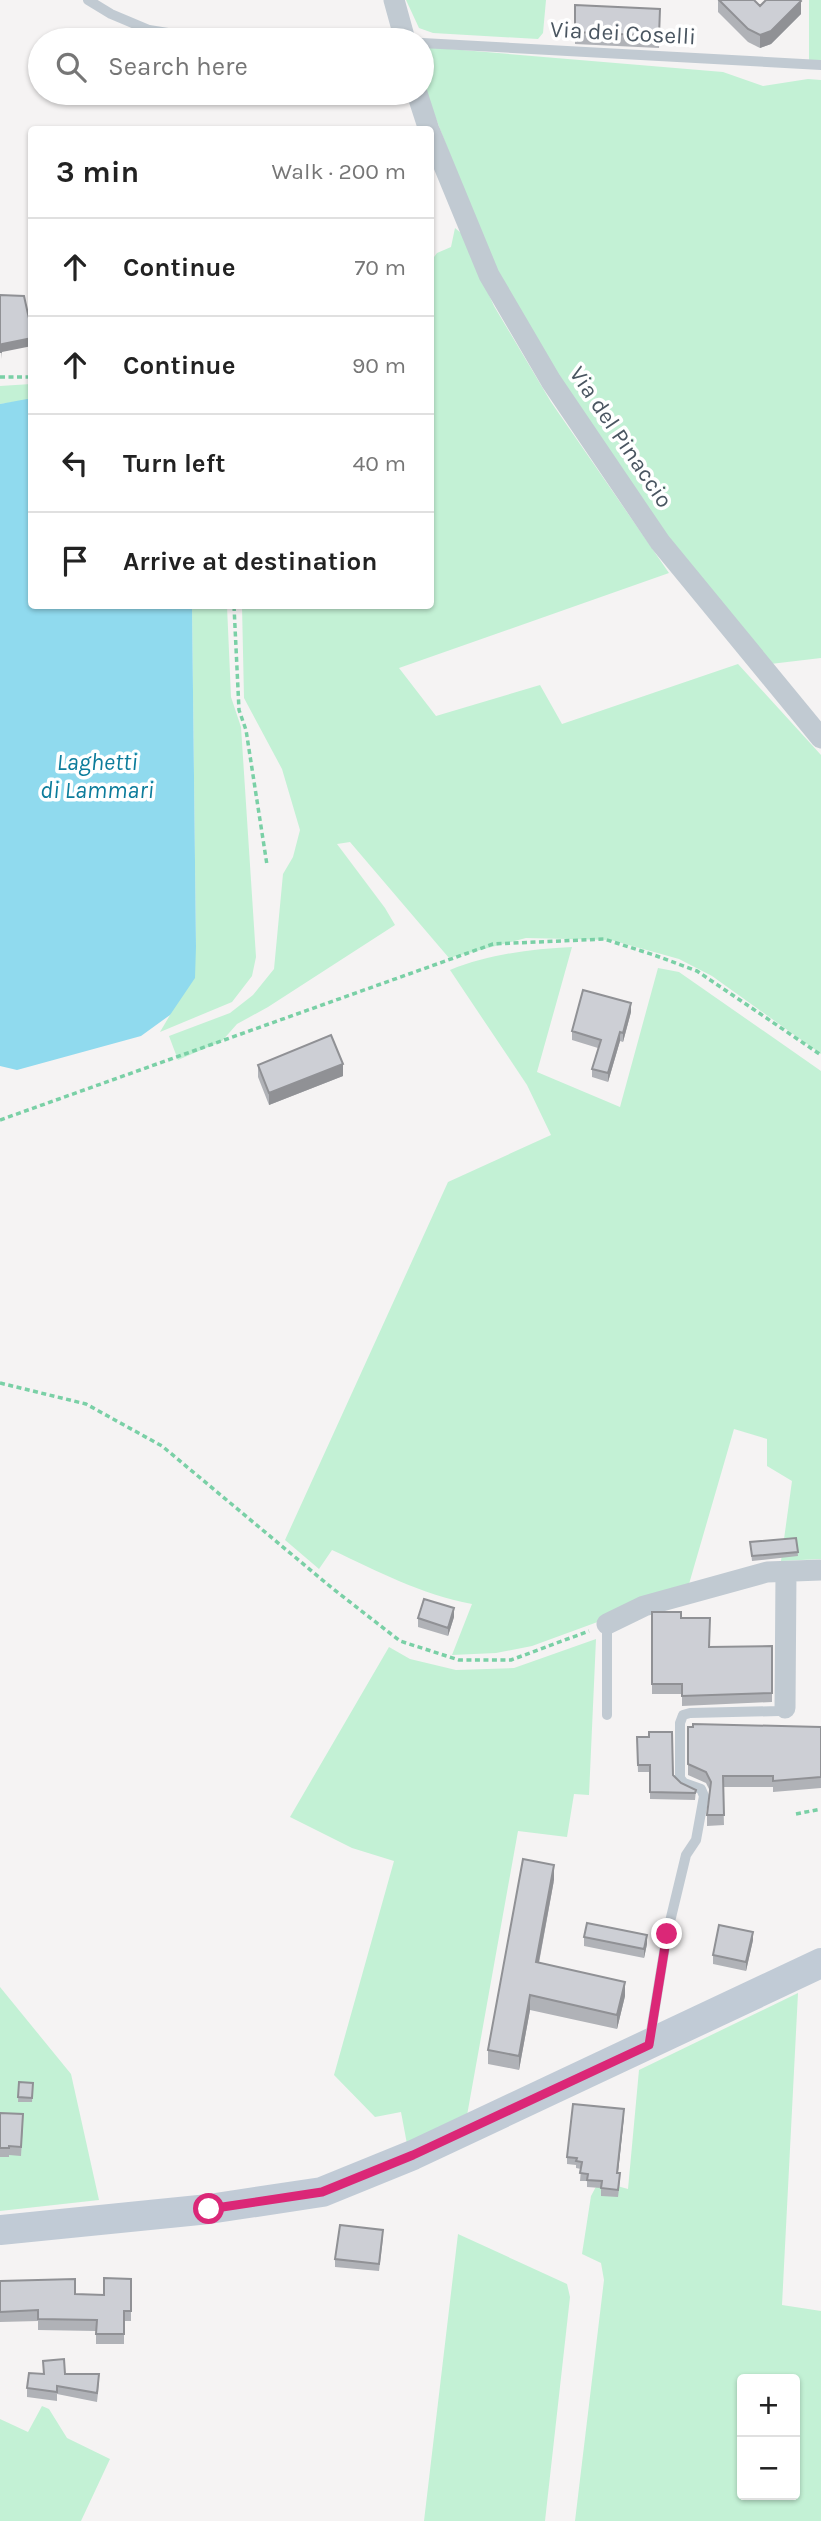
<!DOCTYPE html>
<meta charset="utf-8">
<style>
:root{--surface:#fff;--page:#f2f2f2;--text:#222;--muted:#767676;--line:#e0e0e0}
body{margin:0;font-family:Karla,sans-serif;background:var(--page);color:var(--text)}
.controls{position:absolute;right:21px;bottom:21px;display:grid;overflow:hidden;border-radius:7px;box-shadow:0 2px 5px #0004}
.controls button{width:63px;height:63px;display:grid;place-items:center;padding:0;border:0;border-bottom:2px solid var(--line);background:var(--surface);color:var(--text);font:35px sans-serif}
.stop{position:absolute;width:21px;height:21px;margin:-16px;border:5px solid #db2777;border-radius:50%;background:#fff}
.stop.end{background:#db2777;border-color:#fff;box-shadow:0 2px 7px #0008}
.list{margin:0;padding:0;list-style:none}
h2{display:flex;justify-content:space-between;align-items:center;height:91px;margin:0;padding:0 28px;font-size:30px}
h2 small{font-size:23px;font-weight:400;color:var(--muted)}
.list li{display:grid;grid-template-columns:46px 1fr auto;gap:21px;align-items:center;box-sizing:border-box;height:98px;padding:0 28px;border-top:2px solid var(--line)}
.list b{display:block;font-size:26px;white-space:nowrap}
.list em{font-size:23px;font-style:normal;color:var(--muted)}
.icon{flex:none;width:38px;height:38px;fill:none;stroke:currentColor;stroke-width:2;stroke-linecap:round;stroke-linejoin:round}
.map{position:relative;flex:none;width:821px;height:2521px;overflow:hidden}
.search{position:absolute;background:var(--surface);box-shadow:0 2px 5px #0004;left:28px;top:28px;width:406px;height:77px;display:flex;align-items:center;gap:18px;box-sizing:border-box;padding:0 24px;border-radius:38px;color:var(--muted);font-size:26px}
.panel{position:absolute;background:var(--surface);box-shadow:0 2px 5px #0004;left:28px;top:126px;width:406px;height:483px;border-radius:7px}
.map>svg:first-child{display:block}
.green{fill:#c3f1d5;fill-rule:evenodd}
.water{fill:#90daee}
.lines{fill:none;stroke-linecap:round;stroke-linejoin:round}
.path{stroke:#7ad0a6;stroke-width:3.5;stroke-dasharray:5 3.5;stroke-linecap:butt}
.lane{stroke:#c1cad2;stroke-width:10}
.street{stroke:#c1cad2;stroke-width:21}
.secondary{stroke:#c1cbd6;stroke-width:30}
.wall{fill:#b0b2b7}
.shaded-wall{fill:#909195}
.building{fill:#cdcfd5;stroke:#909195;stroke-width:2}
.route{stroke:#db2777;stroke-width:9}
.labels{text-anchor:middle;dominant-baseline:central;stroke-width:7;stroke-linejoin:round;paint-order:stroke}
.street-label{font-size:23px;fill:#4a5661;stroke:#fff}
.water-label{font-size:24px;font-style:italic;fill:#0c7c9b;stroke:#fff}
</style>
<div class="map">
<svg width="821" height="2521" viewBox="0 0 821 2521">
<rect width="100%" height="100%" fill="#f5f3f3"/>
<!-- green -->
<path class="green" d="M406 0H546L543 33 538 39 433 33 419 28Z
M809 0H821V62H809Z
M426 47 723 72 763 86 808 79 821 80V658L762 665 645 508 500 285 430 103 422 75V49Z
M455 228 461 233 494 306 551 402 669 573 399 668 436 716 540 685 562 724 738 664 821 755V1054L712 976 679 959 611 940 526 938 449 958 350 842 337 844 385 908 395 925 268 1007 237 1024 222 1041 178 1060 169 1036 230 1013 253 995 274 969 283 874 293 857 300 830 282 769 244 698 242 606H430L431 261 437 253 451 247Z
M31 384V400L0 404V386Z
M192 606H227L231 697 241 727 256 957 252 976 232 1002 160 1032 170 1015 196 946Z
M572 947 537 1072 620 1107 658 968 679 972 821 1071V1559L781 1561 792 1481 767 1466V1439L734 1429 689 1584 603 1620 532 1646 496 1653 452 1655 472 1604C420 1594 379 1572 332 1550L319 1569 285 1540 448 1182 551 1135 527 1085 450 970C489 954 531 949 572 947Z
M596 1639 589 1795 574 1794 567 1837 518 1831 466 2121 407 2144 401 2112 375 2117 334 2075 394 1861 352 1848 290 1817 389 1647 410 1659 456 1670 514 1668Z
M0 1987 71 2074 99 2200 0 2211Z
M798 1993 782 2305 821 2311V2521H575L604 2280 601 2263 582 2254 591 2196 599 2181 628 2189 639 2070ZM742 2379H795V2495H742Z
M458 2234 567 2284 570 2297 545 2521H424Z
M42 2406 49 2409 67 2438 110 2459 81 2521H0V2419L28 2432Z"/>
<!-- water -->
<path class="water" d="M27 399 32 400V606H192L196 946 195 978 170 1015 141 1036 17 1070 0 1066V404Z"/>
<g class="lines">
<!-- path -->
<path class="path" d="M0 377H32
M234 606 239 710 246 730 267 865
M0 1120 493 944 604 939 654 955 697 971 821 1055
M0 1383 86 1404 162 1446 332 1588 400 1641 459 1660H511L589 1631
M796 1814 821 1809"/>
<!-- lane -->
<path class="lane" d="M88 0 111 14 149 30 193 37 344 40
M422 43 821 65
M607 1715V1624
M650 2038 667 1934 686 1855 696 1840 704 1796 701 1789 684 1783 680 1778V1723L683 1715 690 1713 779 1711 785 1708"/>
<!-- street -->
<path class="street" d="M394 0 405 40
M417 93 429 130
M430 132 489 275 551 381 660 542 821 738
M607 1624 644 1606 767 1572 821 1570
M785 1708 786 1572"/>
<!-- secondary -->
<path class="secondary" d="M0 2230 209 2209 322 2192 413 2155 821 1963"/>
</g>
<!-- wall -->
<path class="wall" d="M718 0H754L760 6 801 14 771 44 760 48 748 42 718 12Z
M575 5 660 9 659 48 575 44Z
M631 1012 623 1042 620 1041 608 1082 592 1077V1069L598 1048 572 1040V1031Z
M258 1065 343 1076 269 1105 258 1077Z
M796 1538 798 1556 752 1561 750 1542Z
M652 1612 681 1618 709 1647 772 1646V1702L682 1706V1694H652Z
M454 1617 448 1636 418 1627V1618Z
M688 1727H821V1788L773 1792V1787H723L724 1825 707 1826V1815L710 1791 706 1783 688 1775Z
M649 1737 673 1775 681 1783 696 1790 695 1800 650 1799V1772H638L637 1744Z
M554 1880 539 1963 625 1996 617 2029 530 2010 519 2070 488 2064V2050Z
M584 1937 647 1944 644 1958 584 1946Z
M753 1940 746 1971 713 1964V1955Z
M19 2082 33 2083 32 2102H18Z
M0 2113 23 2123 21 2156 9 2155V2157H0Z
M624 2116 618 2173 620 2180 618 2197 601 2196V2188L587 2187V2181H580L581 2169 576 2168V2165L567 2164V2157Z
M383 2238 379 2271 335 2267V2259Z
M131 2279V2321H124V2344H96V2331L38 2330V2321L0 2322V2281L75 2294 104 2295Z
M43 2361 65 2374 99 2383 97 2402 57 2394V2401L27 2397V2388L43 2374Z"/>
<!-- shaded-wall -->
<path class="shaded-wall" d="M801 1V14L771 44 760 48V35Z
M32 338V346L2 352 1 359 2 344Z
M631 1003V1012L623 1042V1033Z
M620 1032V1041L608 1082V1073Z
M343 1064V1076L269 1105V1093Z
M454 1608V1617L448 1636V1628Z
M554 1865V1880L536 1977V1962Z
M753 1932V1940L746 1971V1962Z
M647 1935V1944L644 1958V1949Z
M625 1982V1996L617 2029V2015Z
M530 1995V2010L519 2070V2056Z
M624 2109V2116L617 2180V2173Z"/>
<!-- building -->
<path class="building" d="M719 0H754L760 6 766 0H800L801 1 771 31 760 35 748 29Z
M575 5 660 9 659 36 575 32Z
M0 295 24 296 32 332V338L2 344 1 352H0Z
M583 990 631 1003 623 1033 620 1032 608 1073 592 1069 601 1040 572 1031Z
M331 1035 343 1064 269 1093 258 1065Z
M796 1538 798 1552 752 1556 750 1542Z
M424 1599 454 1608 448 1628 418 1618Z
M652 1612H681V1618H710L709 1647 772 1646V1693L682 1696V1684H652Z
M693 1724 821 1727V1777L773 1781V1776H723L724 1815H707L711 1782 706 1772 688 1764V1727H693Z
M649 1732H672L673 1775 681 1783 696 1790 695 1793 650 1792V1765H638L637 1737H649Z
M523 1859 554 1865 536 1962 625 1982 617 2015 530 1995 519 2056 488 2050Z
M587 1923 647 1935 644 1949 584 1937Z
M719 1925 753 1932 746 1962 713 1955Z
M19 2082 33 2083 32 2098 18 2097Z
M573 2104 624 2109 617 2173H620L618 2190 601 2188 602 2181 587 2180 588 2174 580 2173 582 2162 576 2161 577 2158 567 2157Z
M0 2113 23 2114 21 2147 9 2146V2148H0Z
M340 2225 383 2230 379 2264 335 2259Z
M104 2278 131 2279V2311H124V2334H96L97 2320 38 2319V2310L0 2312V2281L75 2279V2294L104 2295Z
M64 2359 65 2374H99L97 2393 57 2386V2392L27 2388 29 2373 44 2374 43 2361Z"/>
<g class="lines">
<!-- route -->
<path class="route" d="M209 2209 322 2192 413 2155 649 2045 667 1934"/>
</g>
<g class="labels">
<!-- street labels -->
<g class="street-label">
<text transform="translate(623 33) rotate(3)">Via dei Coselli</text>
<text transform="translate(621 437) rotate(56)">Via del Pinaccio</text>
</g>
<!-- water labels -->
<g class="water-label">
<text x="97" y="762">Laghetti<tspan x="97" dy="28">di Lammari</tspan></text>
</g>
</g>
</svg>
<div class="controls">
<button>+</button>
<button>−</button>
</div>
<div class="stop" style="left:209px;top:2209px"></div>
<div class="stop end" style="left:667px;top:1934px"></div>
<div class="search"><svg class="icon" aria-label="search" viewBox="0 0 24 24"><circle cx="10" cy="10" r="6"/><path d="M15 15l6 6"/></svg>Search here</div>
<section class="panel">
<h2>3 min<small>Walk · 200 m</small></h2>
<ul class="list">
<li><svg class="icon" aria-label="ahead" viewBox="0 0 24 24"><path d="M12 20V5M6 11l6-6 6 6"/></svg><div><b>Continue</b></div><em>70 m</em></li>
<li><svg class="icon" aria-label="ahead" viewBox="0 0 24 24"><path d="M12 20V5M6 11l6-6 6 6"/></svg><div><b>Continue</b></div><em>90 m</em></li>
<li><svg class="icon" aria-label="left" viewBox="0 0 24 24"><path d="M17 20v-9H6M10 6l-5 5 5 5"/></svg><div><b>Turn left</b></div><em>40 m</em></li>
<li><svg class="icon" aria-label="arrive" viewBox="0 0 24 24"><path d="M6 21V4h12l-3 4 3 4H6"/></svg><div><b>Arrive at destination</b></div></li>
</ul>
</section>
</div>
